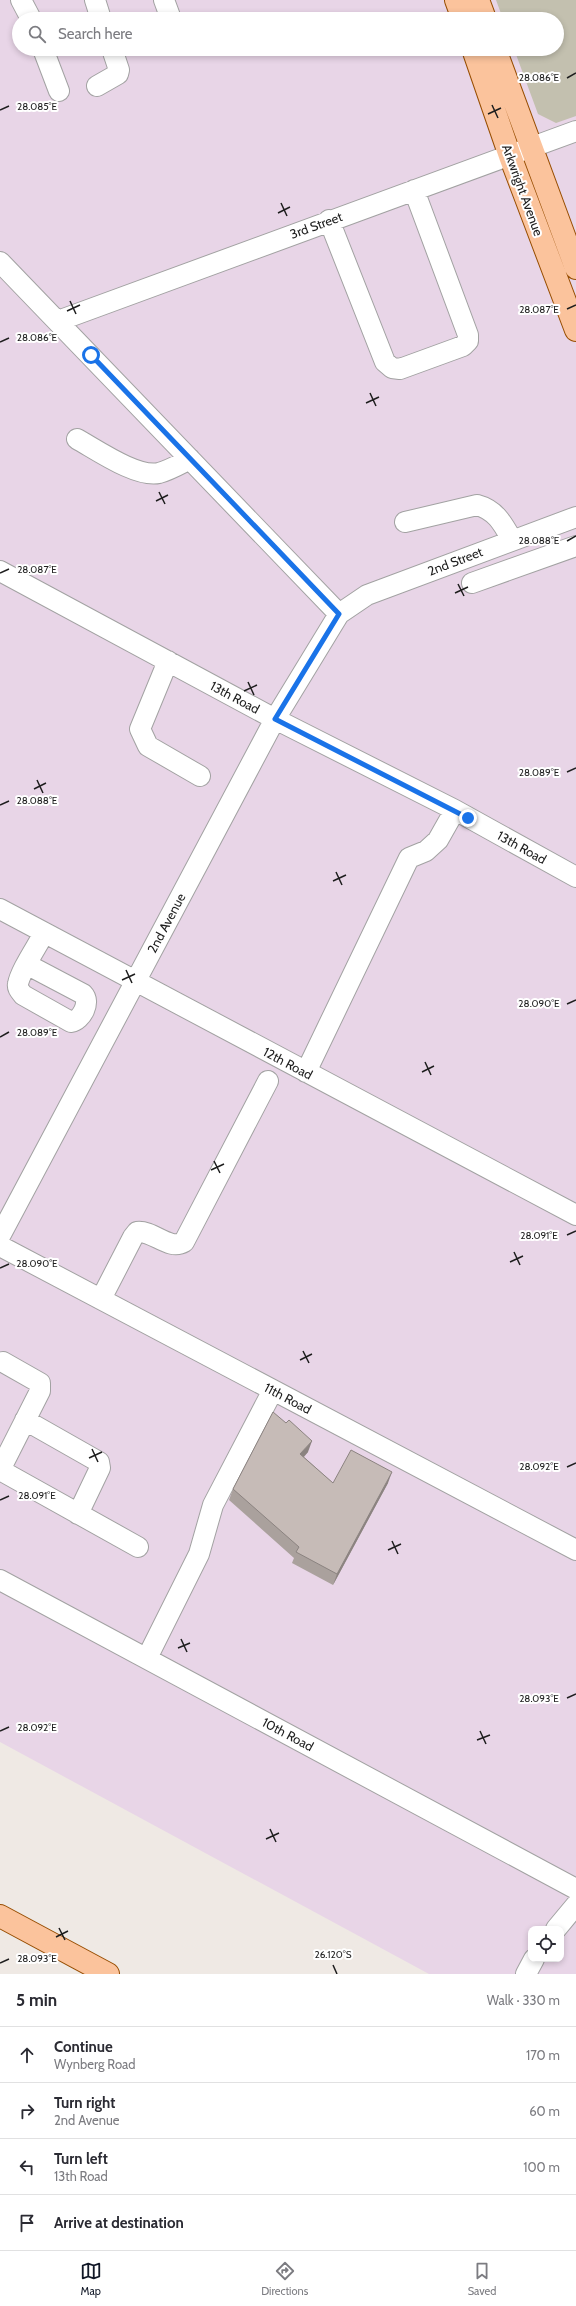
<!DOCTYPE html>
<meta charset="utf-8">
<style>
:root{--surface:#fff;--page:#f2f2f3;--text:#2b2b33;--muted:#7c7c81;--line:#e1e1e2;--accent:#111827}
body{margin:0;font-family:Cabin,sans-serif;background:var(--page);color:var(--text)}
.controls{position:absolute;right:12px;bottom:12px;display:grid;overflow:hidden;border-radius:8px;box-shadow:0 2px 6px #0003}
.controls button{width:36px;height:36px;display:grid;place-items:center;padding:0;border:0;border-bottom:1px solid var(--line);background:var(--surface);color:var(--text);font:20px sans-serif}
.stop{position:absolute;width:12px;height:12px;margin:-9px;border:3px solid #1a73e8;border-radius:50%;background:#fff}
.stop.end{background:#1a73e8;border-color:#fff;box-shadow:0 1px 4px #0008}
.list{margin:0;padding:0;list-style:none}
h2{display:flex;justify-content:space-between;align-items:center;height:52px;margin:0;padding:0 16px;font-size:17px}
h2 small{font-size:13px;font-weight:400;color:var(--muted)}
.list li{display:grid;grid-template-columns:26px 1fr auto;gap:12px;align-items:center;box-sizing:border-box;height:56px;padding:0 16px;border-top:1px solid var(--line)}
.list b{display:block;font-size:15px;white-space:nowrap}
.list p{margin:0;font-size:13px;white-space:nowrap;color:var(--muted)}
.list em{font-size:13px;font-style:normal;color:var(--muted)}
.icon{flex:none;width:22px;height:22px;fill:none;stroke:currentColor;stroke-width:2;stroke-linecap:round;stroke-linejoin:round}
.map{position:relative;flex:none;width:576px;height:1974px;overflow:hidden}
.search{position:absolute;background:var(--surface);box-shadow:0 2px 6px #0003;left:12px;right:12px;top:12px;height:44px;display:flex;align-items:center;gap:10px;box-sizing:border-box;padding:0 14px;border-radius:22px;color:var(--muted);font-size:15px}
.sheet{height:276px;background:var(--surface)}
nav{display:flex;justify-content:space-around;align-items:center;box-sizing:border-box;height:56px;border-top:1px solid var(--line);background:var(--surface);font-size:11px;color:var(--muted)}
nav a{display:grid;justify-items:center;gap:2px}
nav .on{color:var(--accent)}
.map>svg:first-child{display:block}
.industrial{fill:#e8d5e7;fill-rule:evenodd}
.construction{fill:#c3c0af}
.lines{fill:none;stroke-linecap:round;stroke-linejoin:round}
.minor-casing{stroke:#a2a2a2;stroke-width:22}
.major-casing{stroke:#974d01;stroke-width:24}
.minor{stroke:#fff;stroke-width:20}
.major{stroke:#fbc39c;stroke-width:22}
.wall{fill:#aaa19d}
.shaded-wall{fill:#8b8380}
.building{fill:#c6bbb7;stroke:#8b8380}
.route{stroke:#1a73e8;stroke-width:5}
.ticks{fill:none;stroke:#1e1e1e;stroke-width:1.5}
.labels{text-anchor:middle;dominant-baseline:central;stroke-width:4;stroke-linejoin:round;paint-order:stroke}
.street-label{font-size:13px;fill:#1e1e1e;stroke:#fff}
.ticks-label{font-size:10px;text-anchor:middle;fill:#1e1e1e;stroke:#fff;stroke-width:4;stroke-linejoin:round;paint-order:stroke}
</style>
<div class="map">
<svg width="576" height="1974" viewBox="0 0 576 1974">
<rect width="100%" height="100%" fill="#efe9e4"/>
<!-- industrial -->
<path class="industrial" d="M0 0H576V1974H429L0 1742ZM19 19H557V49H19ZM531 1929H561V1959H531Z"/>
<!-- construction -->
<path class="construction" d="M496 0H576V116L556 123 538 114 514 49H557V19H503Z"/>
<g class="lines">
<!-- minor casing -->
<g class="minor-casing">
<path id="minor" d="M21 0 31 19
M95 0 101 19
M164 0 171 19
M43 49 59 91
M97 86 118 74 119 70 112 49
M329 220 385 362 392 368 400 369 463 346 468 341V335L414 190
M0 262 339 614
M58 321 576 131
M77 439C97 450 137 478 159 473 170 470 180 464 190 459
M405 522 477 505C496 510 503 524 512 540
M0 571 275 719 455 810 576 877
M472 583 576 546
M168 661 140 729 148 746 200 776
M0 909 576 1215
M28 965 83 994C91 1002 82 1020 71 1022L23 995C20 991 17 988 18 984 20 971 38 945 44 933
M306 1072 409 858 426 851 438 840 455 810
M0 1236 275 719 339 614 367 595 576 517
M0 1246 576 1550
M101 1299 133 1237 137 1232C153 1230 169 1251 184 1242L268 1081
M25 1420 99 1462 100 1468 78 1514
M0 1470 138 1547
M0 1470 40 1391V1383L3 1362
M0 1580 576 1889
M147 1658 199 1554 213 1505 273 1390
M556 1929 576 1905
M526 1974 534 1959"/>
</g>
<!-- major casing -->
<g class="major-casing">
<path id="major" d="M456 0 463 19
M478 0 485 19
M473 49 510 156 576 330
M495 49 576 268
M0 1916 108 1974"/>
</g>
<!-- minor -->
<use href="#minor" class="minor"/>
<!-- major -->
<use href="#major" class="major"/>
</g>
<!-- wall -->
<path class="wall" d="M286 1423 308 1452 304 1457 333 1483H388L333 1585 292 1563 294 1558 229 1500 233 1489Z"/>
<!-- shaded-wall -->
<path class="shaded-wall" d="M312 1441 308 1452 296 1465 300 1454Z
M392 1472 388 1483 333 1585 337 1574Z"/>
<!-- building -->
<path class="building" d="M273 1412 286 1423 289 1420 312 1441 300 1454 333 1483 351 1450 392 1472 337 1574 296 1552 299 1547 233 1489Z"/>
<g class="lines">
<!-- route -->
<path class="route" d="M91 355 339 614 275 719 468 818"/>
</g>
<!-- ticks -->
<path class="ticks" d="M567 78 576 73M492 105 498 118M0 110 9 106M488 114 501 108M281 203 287 216M278 213 290 207M70 301 76 314M567 309 576 305M67 311 80 305M0 342 9 338M370 393 376 406M366 403 379 397M159 492 165 504M156 501 168 495M567 541 576 536M0 573 9 569M458 584 464 596M455 593 468 587M248 682 254 695M244 691 257 685M567 772 576 768M37 780 43 793M34 789 46 783M0 805 9 801M336 872 342 885M333 881 346 875M126 970 132 983M122 980 135 974M567 1004 576 1000M0 1037 9 1032M425 1062 431 1075M422 1072 434 1066M214 1161 220 1173M211 1170 224 1164M567 1235 576 1231M514 1252 520 1265M510 1262 523 1256M0 1268 9 1264M303 1351 309 1363M300 1360 312 1354M92 1449 98 1462M89 1458 102 1452M567 1467 576 1463M0 1500 9 1496M392 1541 398 1554M388 1550 401 1544M181 1639 187 1652M178 1648 190 1643M567 1698 576 1694M0 1731 9 1727M480 1731 486 1744M477 1740 490 1735M270 1829 276 1842M266 1839 279 1833M59 1928 65 1940M56 1937 68 1931M0 1963 9 1959M333 1965 337 1974"/>
<g class="labels">
<!-- street labels -->
<g class="street-label">
<text transform="translate(523 190) rotate(70)">Arkwright Avenue</text>
<text transform="translate(316 225) rotate(-20)">3rd Street</text>
<text transform="translate(455 561) rotate(-21)">2nd Street</text>
<text transform="translate(235 697) rotate(28)">13th Road</text>
<text transform="translate(522 847) rotate(29)">13th Road</text>
<text transform="translate(166 923) rotate(-62)">2nd Avenue</text>
<text transform="translate(288 1063) rotate(28)">12th Road</text>
<text transform="translate(288 1398) rotate(28)">11th Road</text>
<text transform="translate(288 1734) rotate(28)">10th Road</text>
</g>
</g>
<g class="ticks-label">
<text x="539" y="81">28.086°E</text>
<text x="37" y="110">28.085°E</text>
<text x="539" y="313">28.087°E</text>
<text x="37" y="341">28.086°E</text>
<text x="539" y="544">28.088°E</text>
<text x="37" y="573">28.087°E</text>
<text x="539" y="776">28.089°E</text>
<text x="37" y="804">28.088°E</text>
<text x="539" y="1007">28.090°E</text>
<text x="37" y="1036">28.089°E</text>
<text x="539" y="1239">28.091°E</text>
<text x="37" y="1267">28.090°E</text>
<text x="539" y="1470">28.092°E</text>
<text x="37" y="1499">28.091°E</text>
<text x="539" y="1702">28.093°E</text>
<text x="37" y="1731">28.092°E</text>
<text x="333" y="1958">26.120°S</text>
<text x="37" y="1962">28.093°E</text>
</g>
</svg>
<div class="controls">
<button><svg class="icon" aria-label="locate" viewBox="0 0 24 24"><circle cx="12" cy="12" r="6"/><path d="M12 2v4M12 18v4M2 12h4M18 12h4"/></svg></button>
</div>
<div class="stop" style="left:91px;top:355px"></div>
<div class="stop end" style="left:468px;top:818px"></div>
<div class="search"><svg class="icon" aria-label="search" viewBox="0 0 24 24"><circle cx="10" cy="10" r="6"/><path d="M15 15l6 6"/></svg>Search here</div>
</div>
<section class="sheet">
<h2>5 min<small>Walk · 330 m</small></h2>
<ul class="list">
<li><svg class="icon" aria-label="ahead" viewBox="0 0 24 24"><path d="M12 20V5M6 11l6-6 6 6"/></svg><div><b>Continue</b><p>Wynberg Road</p></div><em>170 m</em></li>
<li><svg class="icon" aria-label="right" viewBox="0 0 24 24"><path d="M7 20v-9h11M14 6l5 5-5 5"/></svg><div><b>Turn right</b><p>2nd Avenue</p></div><em>60 m</em></li>
<li><svg class="icon" aria-label="left" viewBox="0 0 24 24"><path d="M17 20v-9H6M10 6l-5 5 5 5"/></svg><div><b>Turn left</b><p>13th Road</p></div><em>100 m</em></li>
<li><svg class="icon" aria-label="arrive" viewBox="0 0 24 24"><path d="M6 21V4h12l-3 4 3 4H6"/></svg><div><b>Arrive at destination</b></div></li>
</ul>
</section>
<nav>
<a class="on"><svg class="icon" aria-label="map" viewBox="0 0 24 24"><path d="M3 6l6-2 6 2 6-2v14l-6 2-6-2-6 2zM9 4v14M15 6v14"/></svg>Map</a>
<a><svg class="icon" aria-label="directions" viewBox="0 0 24 24"><path d="M12 3l9 9-9 9-9-9zM9 14v-3h6M13 9l2 2-2 2"/></svg>Directions</a>
<a><svg class="icon" aria-label="saved" viewBox="0 0 24 24"><path d="M7 4h10v16l-5-4-5 4z"/></svg>Saved</a>
</nav>
